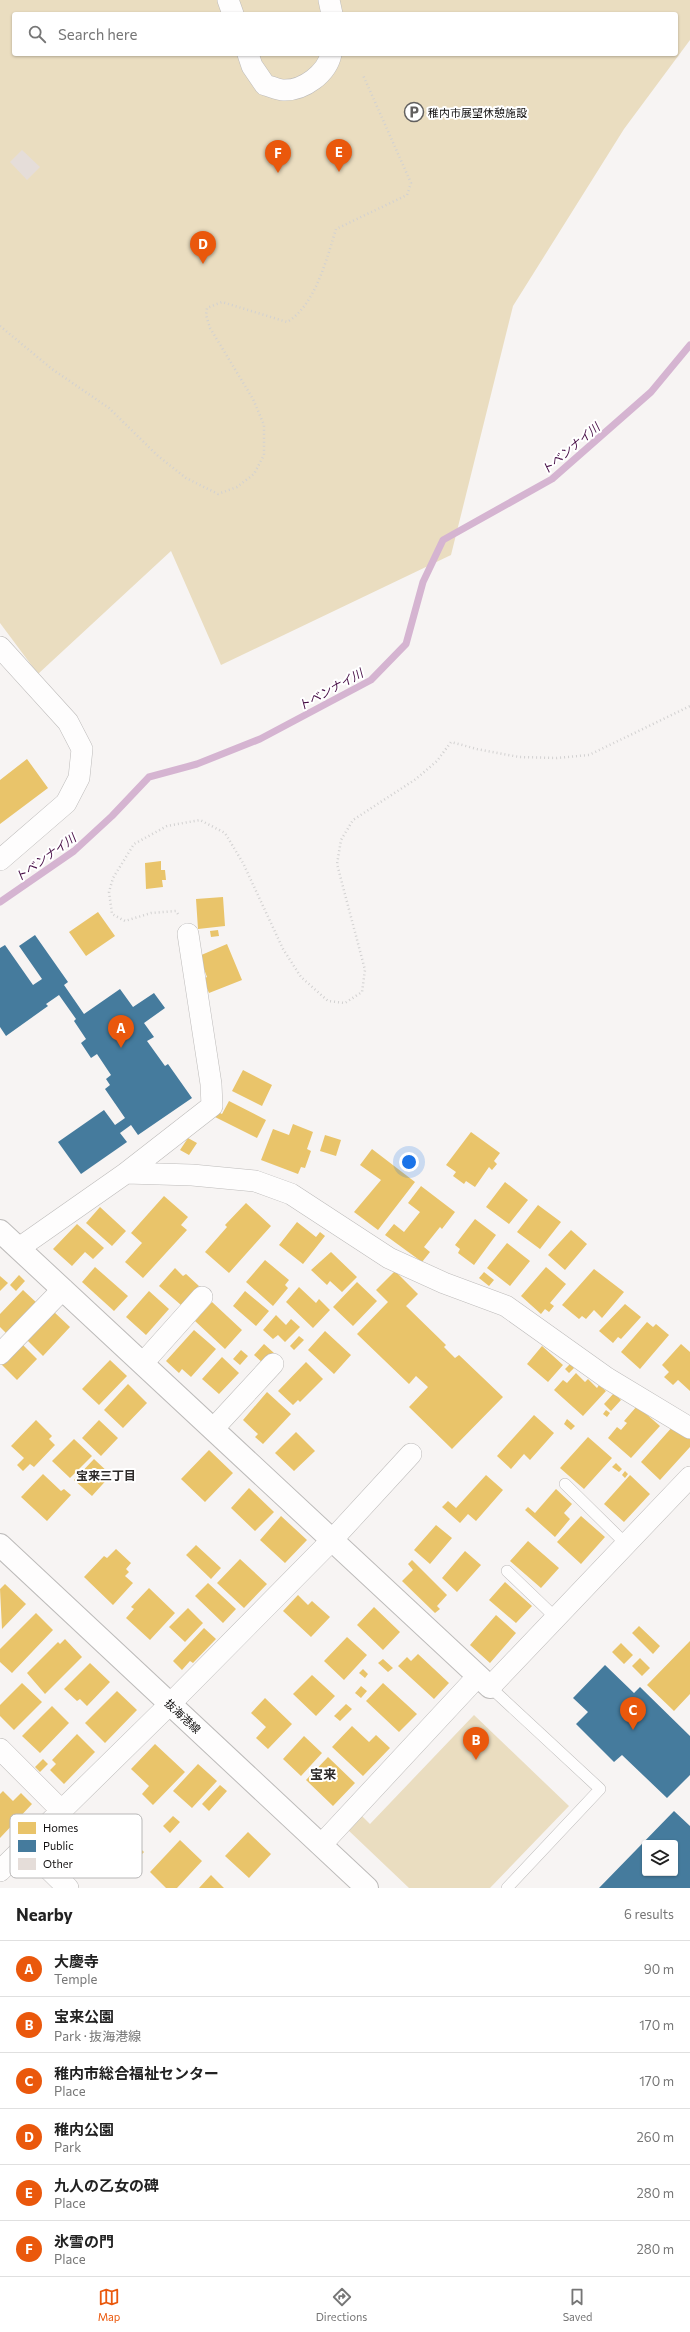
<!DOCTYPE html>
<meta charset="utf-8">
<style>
:root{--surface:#fff;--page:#f6f6f6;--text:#222;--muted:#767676;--line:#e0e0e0;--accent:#ea580c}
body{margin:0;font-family:Commissioner,"Noto Sans JP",sans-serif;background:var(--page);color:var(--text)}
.controls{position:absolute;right:12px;bottom:12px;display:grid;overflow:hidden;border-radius:4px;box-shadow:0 1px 3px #0004}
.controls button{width:36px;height:36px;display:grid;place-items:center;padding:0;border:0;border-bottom:1px solid var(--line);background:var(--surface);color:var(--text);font:20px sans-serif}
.you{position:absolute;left:409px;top:1162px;width:14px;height:14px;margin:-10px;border:3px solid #fff;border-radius:50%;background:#1a73e8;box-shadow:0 0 0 6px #1a73e833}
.badge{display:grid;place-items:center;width:26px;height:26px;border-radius:50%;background:var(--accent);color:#fff;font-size:13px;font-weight:700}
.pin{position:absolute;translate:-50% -33px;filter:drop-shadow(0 1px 2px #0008)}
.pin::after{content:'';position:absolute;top:21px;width:14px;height:12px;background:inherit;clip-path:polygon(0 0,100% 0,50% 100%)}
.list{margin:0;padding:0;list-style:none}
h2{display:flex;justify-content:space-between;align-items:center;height:52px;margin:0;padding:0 16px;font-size:17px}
h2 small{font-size:13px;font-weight:400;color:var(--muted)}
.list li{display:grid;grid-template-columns:26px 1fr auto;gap:12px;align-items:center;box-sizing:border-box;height:56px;padding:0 16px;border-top:1px solid var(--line)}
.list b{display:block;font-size:15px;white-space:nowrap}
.list p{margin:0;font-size:13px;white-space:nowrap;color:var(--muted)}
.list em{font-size:13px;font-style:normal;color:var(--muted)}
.icon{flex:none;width:22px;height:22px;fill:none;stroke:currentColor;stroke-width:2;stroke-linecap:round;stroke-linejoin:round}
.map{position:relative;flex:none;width:690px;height:1888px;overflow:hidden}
.search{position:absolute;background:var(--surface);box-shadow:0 1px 3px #0004;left:12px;right:12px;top:12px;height:44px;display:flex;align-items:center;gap:10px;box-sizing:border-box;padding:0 14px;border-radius:4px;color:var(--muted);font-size:15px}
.sheet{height:388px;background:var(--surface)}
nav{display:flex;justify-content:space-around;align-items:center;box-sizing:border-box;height:56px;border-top:1px solid var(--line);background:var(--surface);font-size:11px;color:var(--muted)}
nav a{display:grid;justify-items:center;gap:2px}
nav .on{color:var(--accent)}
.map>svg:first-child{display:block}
.green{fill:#eaddc0;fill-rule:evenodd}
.homes{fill:#e9c46a}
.public{fill:#457b9d;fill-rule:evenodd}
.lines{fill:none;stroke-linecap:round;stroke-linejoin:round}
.stream{stroke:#d5b4d1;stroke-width:7}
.building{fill:#e5ddd9}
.service-casing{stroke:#bdbbba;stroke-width:12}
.minor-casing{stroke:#bdbbba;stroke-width:22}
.tertiary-casing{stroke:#bdbbba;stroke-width:24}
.secondary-casing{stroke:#bdbbba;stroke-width:24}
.path{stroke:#d2d1d1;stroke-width:2.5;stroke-dasharray:1 3;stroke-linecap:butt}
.service{stroke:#fefdfd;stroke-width:11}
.minor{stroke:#fefdfd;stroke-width:21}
.tertiary{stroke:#fefdfd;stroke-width:22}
.secondary{stroke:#fefdfd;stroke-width:22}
.labels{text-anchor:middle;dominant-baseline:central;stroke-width:4;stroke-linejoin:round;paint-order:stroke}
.poi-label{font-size:11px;fill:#121010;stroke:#fff;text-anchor:start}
.street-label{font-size:11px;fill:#121010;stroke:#fff}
.water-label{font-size:12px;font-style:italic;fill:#460d45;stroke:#fff}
.neighbourhood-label{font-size:12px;font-weight:bold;fill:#2d2a29;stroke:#fff}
.quarter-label{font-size:13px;font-weight:bold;fill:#2d2a29;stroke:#fff}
.key{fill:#fff;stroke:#b8b7b7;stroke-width:1}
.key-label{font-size:11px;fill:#121010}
</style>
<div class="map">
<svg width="690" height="1888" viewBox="0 0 690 1888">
<rect width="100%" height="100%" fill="#f7f4f3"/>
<!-- green -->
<path class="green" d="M0 0H690V40L624 129 513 306 451 555 221 665 171 551 38 674 0 623ZM14 14H676V54H14Z
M474 1715 569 1806 490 1888H409L347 1829 361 1815 370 1824Z"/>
<!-- homes -->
<path class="homes" d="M27 759 48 788 0 824V780Z
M161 861V870H165L166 880H162L163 887 146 889 145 863Z
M223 897 225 926 198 929 196 899Z
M98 912 115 936 86 956 69 932Z
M218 930 219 936 211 937 210 931Z
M227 944 242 980 209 993 203 979 207 977 199 956Z
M243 1070 272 1085 262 1106 232 1091Z
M229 1101 266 1120 257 1138 213 1116 216 1111 222 1114Z
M293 1124 313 1132 307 1149 311 1151 305 1168 301 1167 298 1174 261 1160 273 1129 289 1135Z
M471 1132 500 1153 494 1161 497 1164 492 1170 489 1167 475 1187 466 1181 464 1184 453 1176 456 1172 446 1165Z
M325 1135 341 1140 336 1156 320 1151Z
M188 1138 197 1143 189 1155 180 1150Z
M372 1149 415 1182 378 1230 354 1212 381 1180 360 1165Z
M505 1182 528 1200 509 1224 486 1207Z
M421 1186 455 1212 442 1229 440 1227 424 1247 430 1252 422 1262 385 1235 394 1224 404 1232 420 1212 408 1203Z
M164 1196 188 1217 181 1225 187 1230 143 1278 125 1262 142 1243 131 1233Z
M246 1203 271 1226 229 1273 205 1252 227 1227 225 1225Z
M538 1205 561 1222 540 1249 517 1232Z
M100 1207 126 1231 112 1246 86 1223Z
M475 1219 496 1235 474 1265 458 1253 460 1249 455 1245Z
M297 1222 316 1237 320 1232 325 1236 303 1264 279 1245Z
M77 1224 104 1248 93 1259 85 1252 72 1266 53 1249Z
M571 1230 587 1244 565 1270 548 1255Z
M507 1243 530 1261 510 1286 487 1268Z
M331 1252 357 1277 342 1292 330 1281 327 1285 311 1270Z
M265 1260 289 1280 285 1285 288 1288 273 1306 246 1282Z
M95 1267 128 1296 114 1311 82 1282Z
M546 1267 566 1284 550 1303 554 1306 549 1312 545 1309 541 1314 521 1296Z
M175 1268 183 1276 186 1274 199 1286 181 1305 159 1286Z
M594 1269 624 1292 602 1318 594 1310 586 1319 582 1316 579 1319 562 1305Z
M395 1271 418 1294 406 1306 446 1345 444 1347 455 1358 459 1355 503 1397 452 1449 409 1407 428 1387 416 1376 409 1384 357 1334 388 1302 376 1290Z
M484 1272 494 1280 489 1286 479 1278Z
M19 1275 25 1281 16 1291 10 1285Z
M0 1276 8 1283 0 1291Z
M357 1282 377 1301 353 1326 333 1307Z
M299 1287 316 1303 319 1299 330 1310 313 1328 286 1302Z
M23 1290 38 1304 8 1335 0 1327V1314Z
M149 1291 169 1309 146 1335 126 1317Z
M245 1291 269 1311 256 1326 233 1306Z
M212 1302 242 1330 225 1349 195 1321Z
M625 1304 641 1317 621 1339 618 1337 613 1343 599 1331Z
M53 1311 70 1327 43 1356 26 1339Z
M276 1315 286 1325 291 1319 300 1327 285 1342 278 1335 273 1339 263 1330Z
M647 1322 653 1327 656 1324 669 1335 640 1369 621 1352Z
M194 1330 216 1349 191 1377 182 1369 179 1373 166 1361Z
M325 1331 351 1355 334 1374 308 1350Z
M299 1336 304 1340 294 1350 290 1346Z
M21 1343 37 1359 17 1380 1 1364Z
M264 1344 274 1353 264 1364 254 1355Z
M681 1344 690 1352V1391L678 1380 673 1385 664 1377 669 1372 662 1365Z
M542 1346 563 1365 548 1382 527 1364Z
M241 1350 248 1356 240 1365 233 1359Z
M222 1357 239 1373 219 1394 202 1379Z
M110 1360 127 1376 99 1405 82 1389Z
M306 1362 323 1379 300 1402 298 1400 293 1405 278 1391Z
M570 1364 574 1368 569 1373 565 1369Z
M576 1373 585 1382 588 1379 597 1388 599 1385 606 1391 583 1416 554 1390 563 1380 567 1383Z
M128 1384 147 1403 123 1428 104 1410Z
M267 1392 291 1414 263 1444 255 1437 258 1434 243 1420Z
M614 1393 621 1400 611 1411 604 1404Z
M637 1406 660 1426 631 1458 608 1438 617 1427 621 1430 627 1423 624 1421Z
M606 1410 610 1413 607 1417 603 1414Z
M534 1415 554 1433 530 1460 524 1454 511 1469 497 1456Z
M567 1419 575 1426 571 1430 564 1424Z
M36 1420 52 1436 49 1439 55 1445 34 1467 30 1464 23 1471 17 1465 24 1458 11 1446Z
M99 1420 118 1438 101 1456 82 1438Z
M674 1425 690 1439V1447L660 1480 641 1462Z
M296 1432 315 1451 294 1471 275 1453Z
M588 1437 612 1458 584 1489 560 1468Z
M74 1439 92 1456 70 1478 52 1461Z
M209 1450 233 1473 205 1502 181 1479Z
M94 1459 111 1475 92 1496 74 1480Z
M616 1463 622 1469 619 1472 612 1467Z
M625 1471 628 1474 625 1478 622 1475Z
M43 1474 61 1491 64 1489 71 1495 47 1521 21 1497Z
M486 1475 503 1490 476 1521 468 1514 460 1523 442 1507 448 1501 456 1508Z
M630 1475 650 1494 624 1522 604 1504Z
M249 1488 274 1512 255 1531 231 1508Z
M556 1489 572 1504 564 1513 570 1519 555 1537 525 1510 528 1507 535 1513Z
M281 1516 307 1540 285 1563 260 1540Z
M581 1516 605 1537 581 1564 557 1542Z
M436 1525 452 1538 430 1564 414 1550Z
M528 1541 559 1568 541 1588 510 1561Z
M196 1545 221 1568 211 1579 186 1555Z
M116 1549 131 1563 126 1569 129 1572 125 1576 133 1583 113 1605 84 1577 104 1556 107 1558Z
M465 1551 481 1565 457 1592 442 1578Z
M240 1559 267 1584 244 1608 217 1583Z
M412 1560 447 1595 437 1606 440 1609 435 1613 402 1581 413 1570 408 1564Z
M505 1582 532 1606 516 1623 489 1600Z
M208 1583 236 1609 223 1623 195 1596Z
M5 1584 26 1604 2 1629 0 1589Z
M149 1588 175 1613 150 1640 126 1618 134 1609 131 1607Z
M298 1595 308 1605 312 1601 330 1617 311 1637 283 1611Z
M374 1607 400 1632 383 1650 357 1625Z
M188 1608 203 1623 185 1642 169 1627Z
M36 1613 53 1630 12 1673 0 1662V1649Z
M496 1615 516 1633 490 1663 470 1645Z
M639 1626 660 1646 653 1654 632 1633Z
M204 1628 216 1639 193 1663 190 1661 182 1670 173 1661Z
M347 1637 367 1655 344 1680 324 1661Z
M65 1639 82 1657 45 1694 27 1673 58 1642 60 1644Z
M690 1641V1694L674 1711 647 1685Z
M621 1643 633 1655 624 1664 612 1652Z
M418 1654 449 1683 434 1699 398 1666 407 1657 411 1661Z
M640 1658 650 1668 642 1676 632 1666Z
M383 1659 393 1668 388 1672 378 1663Z
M90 1663 110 1682 87 1706 80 1699 77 1701 64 1689Z
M363 1669 368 1674 365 1678 359 1673Z
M312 1675 335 1696 316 1716 293 1694Z
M22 1683 42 1702 14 1730 0 1716V1705Z
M383 1683 417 1714 399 1732 366 1701Z
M361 1686 367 1691 361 1698 355 1693Z
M117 1691 137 1710 105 1743 85 1723Z
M265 1698 292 1724 268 1749 256 1738 266 1727 251 1713Z
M346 1704 352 1709 340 1721 334 1716Z
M52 1706 69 1723 40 1753 22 1736Z
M352 1726 369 1742 376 1735 390 1748 363 1776 332 1747Z
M77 1734 95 1752 64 1784 50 1770 56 1764 52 1760Z
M304 1736 322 1753 301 1776 283 1759Z
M155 1744 185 1772 153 1805 142 1794 149 1786 131 1769Z
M328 1757 355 1783 333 1806 306 1780Z
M43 1759 48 1764 40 1772 35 1767Z
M198 1764 217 1781 192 1808 173 1791Z
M220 1785 227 1791 209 1811 202 1804Z
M3 1791 13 1801 21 1793 32 1804 0 1838V1794Z
M104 1815 144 1852 131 1866 91 1829Z
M173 1816 180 1822 170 1833 163 1826Z
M248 1832 271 1854 249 1878 225 1856Z
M180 1840 202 1861 177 1888H166L150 1872Z
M211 1875 224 1888H199Z"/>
<!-- public -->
<path class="public" d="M35 935 68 982 64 985 84 1014 120 989 133 1007 154 993 165 1008 144 1023 154 1037 147 1041 165 1066 168 1064 192 1098 138 1135 131 1125 120 1133 127 1142 81 1174 58 1142 104 1110 115 1125 125 1118 105 1089 110 1085 106 1079 111 1075 97 1054 91 1058 81 1043 86 1039 74 1021 76 1019 59 995 46 1004 48 1006 6 1036 0 1027V948L5 945 33 985 42 979 19 946Z
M605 1665 634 1693 640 1687 690 1736V1775L667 1798 622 1755 614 1762 576 1724 588 1712 573 1698Z
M674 1811 690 1826V1888H599ZM645 1843H675V1873H645Z"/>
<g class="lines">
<!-- stream -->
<path class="stream" d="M0 902 74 851 112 816 149 777 197 764 260 739 371 680 406 644 423 582 443 540 552 479 651 392 690 345"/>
</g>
<!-- building -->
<path class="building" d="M22 150 40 167 27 180 10 162Z"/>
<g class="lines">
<!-- service casing -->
<g class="service-casing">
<path id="service" d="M565 1484 626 1544
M507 1571 556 1618
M490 1687 600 1789 507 1888"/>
</g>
<!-- minor casing -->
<g class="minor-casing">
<path id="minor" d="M228 0 233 14
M329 0 332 14
M248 54 252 66 265 85C270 86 278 90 283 90 304 91 327 73 331 54
M0 647 68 722 82 749 79 778 66 803 0 860
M126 1173 192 1175 255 1181 291 1194 389 1258 444 1283 506 1306 607 1378 690 1428
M19 1248 126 1173 212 1106 211 1084 188 934
M0 1354 63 1289
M143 1363 202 1297
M213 1429 273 1364
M490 1687 690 1477
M0 1749 61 1810
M24 1845 68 1888
M321 1845 478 1676
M0 1871 170 1704 332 1540 411 1454"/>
</g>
<!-- tertiary casing -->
<g class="tertiary-casing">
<path id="tertiary" d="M0 1231 490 1687"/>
</g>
<!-- secondary casing -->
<g class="secondary-casing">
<path id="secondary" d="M0 1545 367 1888"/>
</g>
<!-- path -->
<path class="path" d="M0 326 52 369 109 408 158 456 186 478 218 494 237 487 254 474 264 455V425L253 399 210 328 206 315 207 308 222 302 287 322C315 306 327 258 336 229L407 195 411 183 363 75
M178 914 176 911 151 913 125 921 112 914 109 892 113 878 134 844 167 826 200 820 225 833 243 863 283 949 301 977 328 1001 345 1003 362 992 365 970 337 864 341 840 353 820 416 779 437 761 451 742 477 749 519 757 557 758 589 755 690 706"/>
<!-- service -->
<use href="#service" class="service"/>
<!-- minor -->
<use href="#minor" class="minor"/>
<!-- tertiary -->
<use href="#tertiary" class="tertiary"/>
<!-- secondary -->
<use href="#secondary" class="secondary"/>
</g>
<!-- icons -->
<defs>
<g id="parking-ring" transform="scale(1)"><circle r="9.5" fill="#fff" stroke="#62605f" stroke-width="1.5"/><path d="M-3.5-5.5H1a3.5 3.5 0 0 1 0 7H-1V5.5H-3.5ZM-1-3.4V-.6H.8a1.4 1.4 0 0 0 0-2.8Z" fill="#62605f"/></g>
</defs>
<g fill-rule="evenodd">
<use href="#parking-ring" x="414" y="112"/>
</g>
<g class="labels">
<!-- poi labels -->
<g class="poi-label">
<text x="428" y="112">稚内市展望休憩施設</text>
</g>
<!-- street labels -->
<g class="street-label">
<text transform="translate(183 1716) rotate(43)">抜海港線</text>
</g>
<!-- water labels -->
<g class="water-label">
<text transform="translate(570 448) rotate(-40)">トベンナイ川</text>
<text transform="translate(330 689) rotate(-29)">トベンナイ川</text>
<text transform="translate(45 857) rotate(-36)">トベンナイ川</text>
</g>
<!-- neighbourhood labels -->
<g class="neighbourhood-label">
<text x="106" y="1475">宝来三丁目</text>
</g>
<!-- quarter labels -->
<g class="quarter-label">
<text x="323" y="1774">宝来</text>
</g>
</g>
<!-- legend -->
<rect x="10" y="1814" width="132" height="64" rx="6" class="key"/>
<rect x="18" y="1822" width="18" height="12" fill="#e9c46a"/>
<rect x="18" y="1840" width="18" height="12" fill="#457b9d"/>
<rect x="18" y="1858" width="18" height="12" fill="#e5ddd9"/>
<g class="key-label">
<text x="43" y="1832">Homes</text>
<text x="43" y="1850">Public</text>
<text x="43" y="1868">Other</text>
</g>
</svg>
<div class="controls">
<button><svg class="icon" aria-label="layers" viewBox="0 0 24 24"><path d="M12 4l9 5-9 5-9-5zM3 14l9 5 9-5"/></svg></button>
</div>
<div class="you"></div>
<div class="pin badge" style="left:121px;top:1048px">A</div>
<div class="pin badge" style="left:476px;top:1760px">B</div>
<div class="pin badge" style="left:633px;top:1730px">C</div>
<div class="pin badge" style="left:203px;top:264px">D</div>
<div class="pin badge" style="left:339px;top:172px">E</div>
<div class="pin badge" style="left:278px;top:173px">F</div>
<div class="search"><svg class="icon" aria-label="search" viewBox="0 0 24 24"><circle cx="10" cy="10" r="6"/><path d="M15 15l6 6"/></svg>Search here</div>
</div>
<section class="sheet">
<h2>Nearby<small>6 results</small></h2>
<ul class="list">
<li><span class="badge">A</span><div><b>大慶寺</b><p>Temple</p></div><em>90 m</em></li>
<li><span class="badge">B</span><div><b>宝来公園</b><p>Park · 抜海港線</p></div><em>170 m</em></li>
<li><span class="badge">C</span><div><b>稚内市総合福祉センター</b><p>Place</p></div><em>170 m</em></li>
<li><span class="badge">D</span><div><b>稚内公園</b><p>Park</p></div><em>260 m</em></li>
<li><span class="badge">E</span><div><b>九人の乙女の碑</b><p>Place</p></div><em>280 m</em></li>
<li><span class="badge">F</span><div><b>氷雪の門</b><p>Place</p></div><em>280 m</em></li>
</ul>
</section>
<nav>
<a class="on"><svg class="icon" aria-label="map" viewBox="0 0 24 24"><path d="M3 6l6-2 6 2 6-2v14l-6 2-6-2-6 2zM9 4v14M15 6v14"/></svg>Map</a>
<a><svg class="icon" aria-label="directions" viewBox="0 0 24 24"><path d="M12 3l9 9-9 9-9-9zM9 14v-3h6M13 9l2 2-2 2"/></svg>Directions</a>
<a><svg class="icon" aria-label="saved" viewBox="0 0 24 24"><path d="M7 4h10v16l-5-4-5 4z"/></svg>Saved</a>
</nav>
